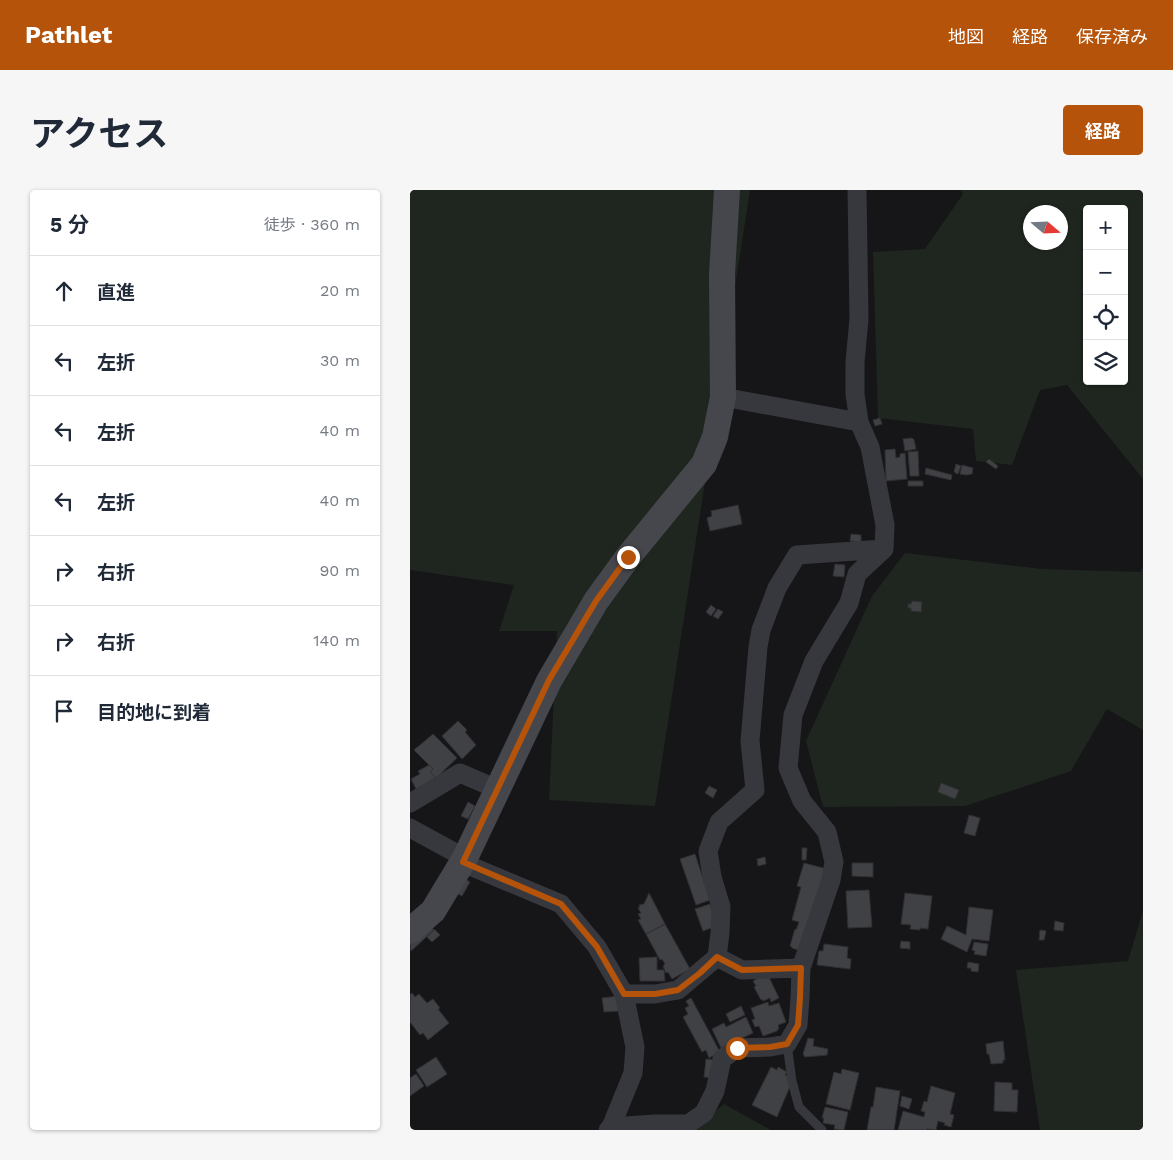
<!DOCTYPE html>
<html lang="ja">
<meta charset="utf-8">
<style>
:root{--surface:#fff;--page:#f6f6f7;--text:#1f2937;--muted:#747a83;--line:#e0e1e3;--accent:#b45309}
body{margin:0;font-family:"Work Sans","Noto Sans JP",sans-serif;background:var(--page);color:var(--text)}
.controls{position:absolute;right:15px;top:15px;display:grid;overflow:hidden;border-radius:5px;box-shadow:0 1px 4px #0004}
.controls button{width:45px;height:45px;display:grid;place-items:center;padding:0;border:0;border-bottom:1px solid var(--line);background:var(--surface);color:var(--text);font:25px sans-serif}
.compass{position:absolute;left:613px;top:15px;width:45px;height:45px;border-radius:50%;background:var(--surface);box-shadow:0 1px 4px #0004;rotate:109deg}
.stop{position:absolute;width:15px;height:15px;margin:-11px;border:4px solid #b45309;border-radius:50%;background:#fff}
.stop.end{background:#b45309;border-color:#fff;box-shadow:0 1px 5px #0008}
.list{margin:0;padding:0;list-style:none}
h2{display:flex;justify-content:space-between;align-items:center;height:65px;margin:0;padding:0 20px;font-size:21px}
h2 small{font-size:16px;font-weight:400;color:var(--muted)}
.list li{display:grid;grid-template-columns:32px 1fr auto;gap:15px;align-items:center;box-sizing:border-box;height:70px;padding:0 20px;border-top:1px solid var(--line)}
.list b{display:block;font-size:19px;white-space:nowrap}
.list em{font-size:16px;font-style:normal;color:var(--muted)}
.icon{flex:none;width:28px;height:28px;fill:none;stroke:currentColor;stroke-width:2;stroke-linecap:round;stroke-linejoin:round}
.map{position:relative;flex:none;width:733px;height:940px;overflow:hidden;border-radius:5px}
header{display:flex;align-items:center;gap:30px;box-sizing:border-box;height:70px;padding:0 25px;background:var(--accent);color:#fff}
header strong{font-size:24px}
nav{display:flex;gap:28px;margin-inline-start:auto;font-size:18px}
.intro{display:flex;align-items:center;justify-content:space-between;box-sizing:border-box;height:120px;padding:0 30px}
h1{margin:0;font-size:35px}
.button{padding:12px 22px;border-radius:5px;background:var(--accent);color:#fff;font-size:18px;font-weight:700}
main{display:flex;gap:30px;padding:0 30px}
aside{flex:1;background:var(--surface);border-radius:5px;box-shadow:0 1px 4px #0004}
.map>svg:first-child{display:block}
.green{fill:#1e261f;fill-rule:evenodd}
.building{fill:#404145;stroke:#303034}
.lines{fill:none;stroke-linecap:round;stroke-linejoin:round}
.lane{stroke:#37383d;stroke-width:9}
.street{stroke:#37383d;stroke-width:19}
.secondary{stroke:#45474d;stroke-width:26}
.route{stroke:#b45309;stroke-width:6}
</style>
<header>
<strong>Pathlet</strong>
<nav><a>地図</a><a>経路</a><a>保存済み</a></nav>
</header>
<div class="intro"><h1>アクセス</h1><a class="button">経路</a></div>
<main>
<aside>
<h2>5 分<small>徒歩 · 360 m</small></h2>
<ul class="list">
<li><svg class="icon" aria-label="ahead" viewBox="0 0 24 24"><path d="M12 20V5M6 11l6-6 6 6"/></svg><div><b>直進</b></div><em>20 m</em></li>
<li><svg class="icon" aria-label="left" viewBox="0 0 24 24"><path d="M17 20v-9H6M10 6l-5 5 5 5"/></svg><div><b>左折</b></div><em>30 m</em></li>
<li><svg class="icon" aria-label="left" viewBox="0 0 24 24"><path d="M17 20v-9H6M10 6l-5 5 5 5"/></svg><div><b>左折</b></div><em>40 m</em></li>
<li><svg class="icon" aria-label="left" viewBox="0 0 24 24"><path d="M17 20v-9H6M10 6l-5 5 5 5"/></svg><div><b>左折</b></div><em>40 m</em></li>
<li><svg class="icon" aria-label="right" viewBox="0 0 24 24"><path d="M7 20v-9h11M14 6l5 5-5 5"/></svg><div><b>右折</b></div><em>90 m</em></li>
<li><svg class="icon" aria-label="right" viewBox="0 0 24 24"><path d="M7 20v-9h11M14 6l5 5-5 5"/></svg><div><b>右折</b></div><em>140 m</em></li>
<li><svg class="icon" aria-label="arrive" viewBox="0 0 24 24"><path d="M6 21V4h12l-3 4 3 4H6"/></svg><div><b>目的地に到着</b></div></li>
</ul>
</aside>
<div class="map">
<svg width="733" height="940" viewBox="0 0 733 940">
<rect width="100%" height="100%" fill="#161618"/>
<!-- green -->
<path class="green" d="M0 0H340L245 616 139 610 147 441H89L104 395 0 380Z
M551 0H733V289L657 195 630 200 602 275 566 271 563 239 468 228 463 62 515 59 553 4ZM677 19H714V191H677ZM620 22H650V52H620Z
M495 363 632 379 730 382 733 377V540L697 519 661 581 555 616 413 617 396 551 462 406Z
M733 721V940H630L606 780 718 771Z
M314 914 361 940H283Z"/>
<!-- building -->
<path class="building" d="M470 228 472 234 465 236 463 230Z
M502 248 504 250 506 259 495 261 493 249Z
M485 259 486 268 490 267V264L495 263 497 289 476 291 475 260Z
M508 261 509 286H500L498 262Z
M579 269 588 276 586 279 576 272Z
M546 274 551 276 548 284 544 282Z
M552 275 563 278 562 284 556 285 550 284Z
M516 278 542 285 541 290 515 284Z
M498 291H513V296H498Z
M328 315 332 334 300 341 297 328 302 326 301 321Z
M441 344 451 345V352L440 351Z
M425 374 435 375 434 387 423 386Z
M502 411 512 412 511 422 501 421V418H498V414H501Z
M301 415 306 419 301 426 296 422Z
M308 419 313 422 308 429 303 426Z
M48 531 57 540 55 542 66 555 52 569 32 546Z
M23 544 47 568 26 588 20 582 23 579 4 560Z
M19 575 23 579 20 582 26 588 6 599 1 589 10 584 8 581Z
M531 593 549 600 545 609 528 602Z
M299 596 307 600 303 608 295 603Z
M58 612 65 616 58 629 51 626Z
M559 625 570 628 565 646 554 643Z
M392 658H397L396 670H392Z
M285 664 300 710 286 715 270 669Z
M355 667 356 674 348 676 347 669Z
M394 673 417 679 391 761 382 758V757L380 756 385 739 386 740 389 732 382 730 391 697 387 696Z
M442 673H463V687L442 686Z
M55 689 60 692 52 706 46 703Z
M459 700 462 737 438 738 436 701Z
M239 703 255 734 236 744 228 730 231 729 228 724 231 723 228 718 230 717 229 715 234 714Z
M495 703 522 706 518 739 510 738V740L500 739 501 735 491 734Z
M300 714 307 736 293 741 285 719Z
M559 717 583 720 579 751 562 749 557 762 531 749 537 736 556 745Z
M645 731 654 733 653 741 644 740Z
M255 734 280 779 262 789 258 782 256 783 253 776 255 774 252 769 250 770 236 744Z
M19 735 24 740 1 761 0 753Z
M24 739 30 745 22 752 17 747Z
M630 740 636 741 634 750H629Z
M491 751 500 752V759L490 758Z
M564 752 578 754 576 766 564 764 565 761 562 760Z
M414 754 438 757 437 768 441 769 440 779 407 775 409 761H413Z
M247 767V780H254L255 791H230L229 768Z
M558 772 569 774 568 782 561 781V778H557Z
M357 783 369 808 361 812 360 808 353 811 352 809 351 810 344 797 346 796 343 791Z
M2 803 5 807 9 804 17 813 23 809 30 818 28 819 39 833 18 850 13 843 10 845 0 832V805Z
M209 806 210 821 194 822 192 808Z
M281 808 310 862 299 868 296 860 292 862 273 827 278 824 275 818 279 816 276 811Z
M358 812 359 816 369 813 376 832 368 835 369 838 367 841 353 846 349 836 345 837 342 830 345 829 341 818Z
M331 816 335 825 320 832 316 824Z
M336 827 343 843 311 858 302 839 314 833 316 837Z
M398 848 404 849 403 856 418 859 417 865 395 867 393 864Z
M593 851 595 870H593V873L581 874 579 864H577L576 854Z
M26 867 37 884 17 897 6 880Z
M296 869 306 870 305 888 294 887Z
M361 877 367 880 368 877 377 882 375 885 379 887 381 894 367 927 342 915Z
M432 879 449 883 440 920 416 914 424 882 431 884Z
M6 884 14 896 0 906V888Z
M585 892 602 893V900H608L607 922 584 921Z
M521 896 545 903 540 924 544 925 541 937 534 935 535 933 528 931 526 940 517 939 516 940H488L493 921 514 927 515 922 511 921 514 911 517 912Z
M466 897 490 901 484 940H457L461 917H463Z
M492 906 502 909 499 919 490 916Z
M415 917 438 922 434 940 424 939 425 935 413 933 414 928H412Z"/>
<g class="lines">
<!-- lane -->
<path class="lane" d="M377 854 382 891 389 917 412 940"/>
<!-- street -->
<path class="street" d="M313 207 449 232
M0 613 50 583 87 599
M0 638 55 668
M53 673 151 714 187 757 214 804 225 857 223 883 201 937 198 940
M307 767 310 743 311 717 302 687 298 661 309 632 345 600 340 551 348 457 351 440 367 398 387 365 474 359 475 335 460 257 449 232 445 204V172L449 129 447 0
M214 804H245L268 800 307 767 332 780 391 778
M201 937 245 934H278L294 923 305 901 312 869 327 858 360 857 377 854 388 835 390 808 391 778 421 690 424 672 417 642 392 611 378 578 383 525 404 471 439 413 447 384 474 359"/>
<!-- secondary -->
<path class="secondary" d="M0 741 23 721 55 668 139 491 186 411 218 367 294 274 305 247 313 207 312 84 317 0"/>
</g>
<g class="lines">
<!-- route -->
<path class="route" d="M218 367 186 411 139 490 53 672 151 714 187 757 214 804H245L268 800 290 783 307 767 332 780 391 778 390 808 388 835 377 854 360 857 327 858"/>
</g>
</svg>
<div class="controls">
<button>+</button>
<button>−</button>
<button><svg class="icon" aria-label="locate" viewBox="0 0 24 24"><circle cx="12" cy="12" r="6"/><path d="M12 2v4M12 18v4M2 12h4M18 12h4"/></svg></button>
<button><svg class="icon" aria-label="layers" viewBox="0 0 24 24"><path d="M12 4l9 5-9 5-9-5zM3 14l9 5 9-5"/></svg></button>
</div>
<svg class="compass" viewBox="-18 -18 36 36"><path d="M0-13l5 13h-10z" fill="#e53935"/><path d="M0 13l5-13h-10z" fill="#747a83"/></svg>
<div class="stop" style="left:327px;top:858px"></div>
<div class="stop end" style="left:218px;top:367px"></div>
</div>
</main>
